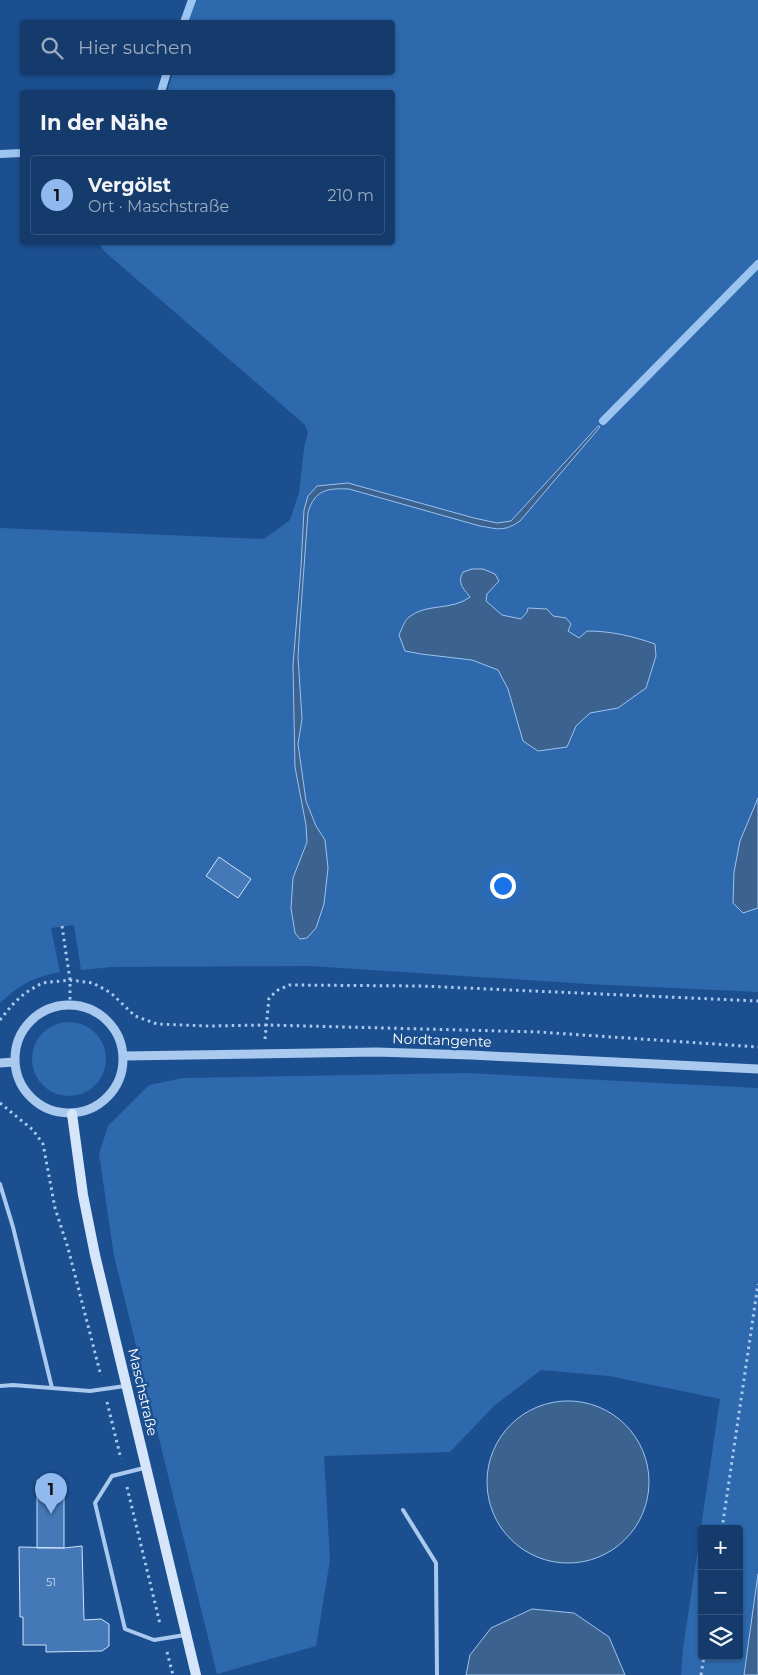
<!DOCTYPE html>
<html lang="de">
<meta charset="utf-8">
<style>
:root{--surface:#143b6b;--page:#1d4271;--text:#f1f3f6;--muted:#9dadc1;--line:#33557e;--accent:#90b9f0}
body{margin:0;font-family:Montserrat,sans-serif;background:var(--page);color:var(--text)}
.controls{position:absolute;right:15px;bottom:15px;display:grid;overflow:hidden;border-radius:5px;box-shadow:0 1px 4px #0004}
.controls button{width:45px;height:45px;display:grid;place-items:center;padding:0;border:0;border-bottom:1px solid var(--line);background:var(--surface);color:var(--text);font:25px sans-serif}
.you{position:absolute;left:502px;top:885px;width:18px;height:18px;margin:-12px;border:4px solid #fff;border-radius:50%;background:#1a73e8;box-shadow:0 0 0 8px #1a73e833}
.badge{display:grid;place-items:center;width:32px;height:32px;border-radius:50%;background:var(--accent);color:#111;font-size:16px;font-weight:700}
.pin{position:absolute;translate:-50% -41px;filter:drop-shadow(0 1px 2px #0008)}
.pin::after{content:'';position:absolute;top:26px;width:18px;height:15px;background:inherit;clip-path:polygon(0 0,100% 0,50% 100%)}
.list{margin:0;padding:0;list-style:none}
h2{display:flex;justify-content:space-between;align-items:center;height:65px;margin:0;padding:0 20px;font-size:21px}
h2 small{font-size:16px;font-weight:400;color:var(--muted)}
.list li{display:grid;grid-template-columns:32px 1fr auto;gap:15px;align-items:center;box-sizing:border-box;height:80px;margin:0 10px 10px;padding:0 10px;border:1px solid var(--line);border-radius:5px}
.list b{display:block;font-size:19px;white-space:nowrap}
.list p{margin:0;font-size:16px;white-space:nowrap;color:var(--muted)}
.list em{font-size:16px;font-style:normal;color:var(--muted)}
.icon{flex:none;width:28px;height:28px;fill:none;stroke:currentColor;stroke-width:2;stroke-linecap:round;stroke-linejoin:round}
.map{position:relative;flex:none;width:758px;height:1675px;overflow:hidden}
.search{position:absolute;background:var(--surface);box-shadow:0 1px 4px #0004;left:20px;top:20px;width:375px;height:55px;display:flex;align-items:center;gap:12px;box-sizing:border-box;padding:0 18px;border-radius:5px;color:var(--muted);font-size:19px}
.panel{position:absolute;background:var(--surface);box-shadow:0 1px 4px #0004;left:20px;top:90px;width:375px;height:155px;border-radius:5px}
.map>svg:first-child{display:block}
.green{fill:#2e69ad;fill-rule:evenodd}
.water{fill:#3c6290;stroke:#9cc4f0}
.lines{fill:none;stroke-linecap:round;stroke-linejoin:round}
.stream{stroke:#9cc4f0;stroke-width:8}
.building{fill:#4478b7;stroke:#cfe3fa}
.path{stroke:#a9c9ee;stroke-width:3;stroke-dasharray:2.5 4;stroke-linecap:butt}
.service{stroke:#a9c9ee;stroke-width:4}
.tertiary{stroke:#a9c9ee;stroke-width:9}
.secondary{stroke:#d6e6fa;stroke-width:10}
.labels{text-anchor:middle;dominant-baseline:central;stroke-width:4.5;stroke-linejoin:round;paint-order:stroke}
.number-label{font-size:11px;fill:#d0dded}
.street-label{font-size:14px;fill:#fff;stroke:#1b4f8f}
</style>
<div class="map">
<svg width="758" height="1675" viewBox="0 0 758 1675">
<rect width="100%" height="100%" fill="#1b4f8f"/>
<!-- green -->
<path class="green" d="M195 0H758V261L598 423 603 424 632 397 758 270V992L588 984 310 966 112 967 81 970 74 925 51 928 60 972C31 978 21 984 0 1003V528L264 539 290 520 299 493 304 448 308 433 305 425 104 251 99 243 392 242V92H167L173 73 392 72V22H188ZM598 426 600 427 520 520 498 529 480 526 349 489C327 488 315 489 308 512L300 622 298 657 302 719 298 744 306 801 316 826 325 840 302 855 307 842 306 825 295 767 297 605 308 496 317 486 348 483 474 518 497 523 511 521Z
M32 1059a37 37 0 1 1 74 0a37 37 0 1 1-74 0Z
M466 1073 758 1088V1574L744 1675H681L683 1649 720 1399 609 1376 541 1370 494 1406 450 1452 324 1456 330 1560 316 1646 217 1674 114 1256 99 1154 108 1126 149 1085 183 1078ZM702 1529H739V1656H702Z"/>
<!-- water -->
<path class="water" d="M598 426 600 427 520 521C504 532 498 529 480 526L349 489C327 488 315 490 308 512L300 622 298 657 302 719 298 744 306 801 316 826 325 840 328 868 324 904 316 928 307 938 300 939 295 933 291 908 293 878 307 842 306 825 295 767 293 665 301 567 304 510 308 496 317 486 348 483 474 518 497 523 511 521Z
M472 569H483L495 574 499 581 487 594 486 601 502 615 521 619 527 612 528 608 547 609 553 616 566 618 571 624 568 631 579 638 587 631C611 631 632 636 655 644L656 656 646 688 618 708 590 713 576 726 567 747 538 751 523 741 508 689 498 670 472 660 421 654 405 651 399 635C402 629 404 621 409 617 426 603 452 611 470 597 463 588 457 583 463 572Z
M758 798V908L743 913 733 903 734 872 740 841Z
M487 1482a81 81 0 1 1 162 0a81 81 0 1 1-162 0Z
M758 1574V1675H744Z
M532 1609 574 1613 609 1637 625 1675H466L470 1655 491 1628Z"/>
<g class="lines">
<!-- stream -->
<path class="stream" d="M184 22 192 0
M161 92 167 72
M0 154 22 153
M603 421 758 264"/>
</g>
<!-- building -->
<path class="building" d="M219 857 251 879 238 898 206 876Z
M37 1480H64V1548H37Z
M82 1546 84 1620 101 1619 109 1624V1646L102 1651 46 1652V1645H23V1617H20L19 1547 64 1548Z"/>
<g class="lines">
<!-- path -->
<path class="path" d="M62 926 70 980V1005
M0 1020 12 1005 25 993 42 983 70 980 93 983 111 993 135 1016 157 1024 209 1026 266 1025 539 1032 758 1047
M265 1039 269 998 278 990 289 985 421 986 758 1001
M0 1103 33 1130 43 1144 55 1208 68 1248 101 1376
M107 1402 121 1459
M127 1487 160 1624
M722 1529 758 1284
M167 1652 173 1675
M701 1675 704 1656"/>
<!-- service -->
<path class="service" d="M0 1184 13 1227 52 1388
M0 1386 13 1385 90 1391 125 1386
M144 1468 112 1476 95 1503 125 1629 154 1640 185 1635
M403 1510 436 1563 437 1675"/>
<!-- tertiary -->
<path class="tertiary" d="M15 1059a54 54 0 1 1 108 0a54 54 0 1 1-108 0Z
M124 1056 376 1052 471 1055 758 1069
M0 1063 14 1062"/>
<!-- secondary -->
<path class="secondary" d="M72 1114 83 1195 95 1255 196 1675"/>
</g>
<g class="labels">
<!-- number labels -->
<g class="number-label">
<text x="51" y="1582">51</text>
</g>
<!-- street labels -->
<g class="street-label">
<text transform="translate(442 1040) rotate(2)">Nordtangente</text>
<text transform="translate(143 1392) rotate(77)">Maschstraße</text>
</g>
</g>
</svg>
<div class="controls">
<button>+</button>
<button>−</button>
<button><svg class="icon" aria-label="layers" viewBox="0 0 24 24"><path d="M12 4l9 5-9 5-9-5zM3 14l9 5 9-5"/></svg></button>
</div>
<div class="you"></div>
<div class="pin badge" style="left:51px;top:1514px">1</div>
<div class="search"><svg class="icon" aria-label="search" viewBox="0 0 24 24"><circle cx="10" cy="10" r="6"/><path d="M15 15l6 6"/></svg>Hier suchen</div>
<section class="panel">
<h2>In der Nähe<small></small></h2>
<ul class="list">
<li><span class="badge">1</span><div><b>Vergölst</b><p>Ort · Maschstraße</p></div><em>210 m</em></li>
</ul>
</section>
</div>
